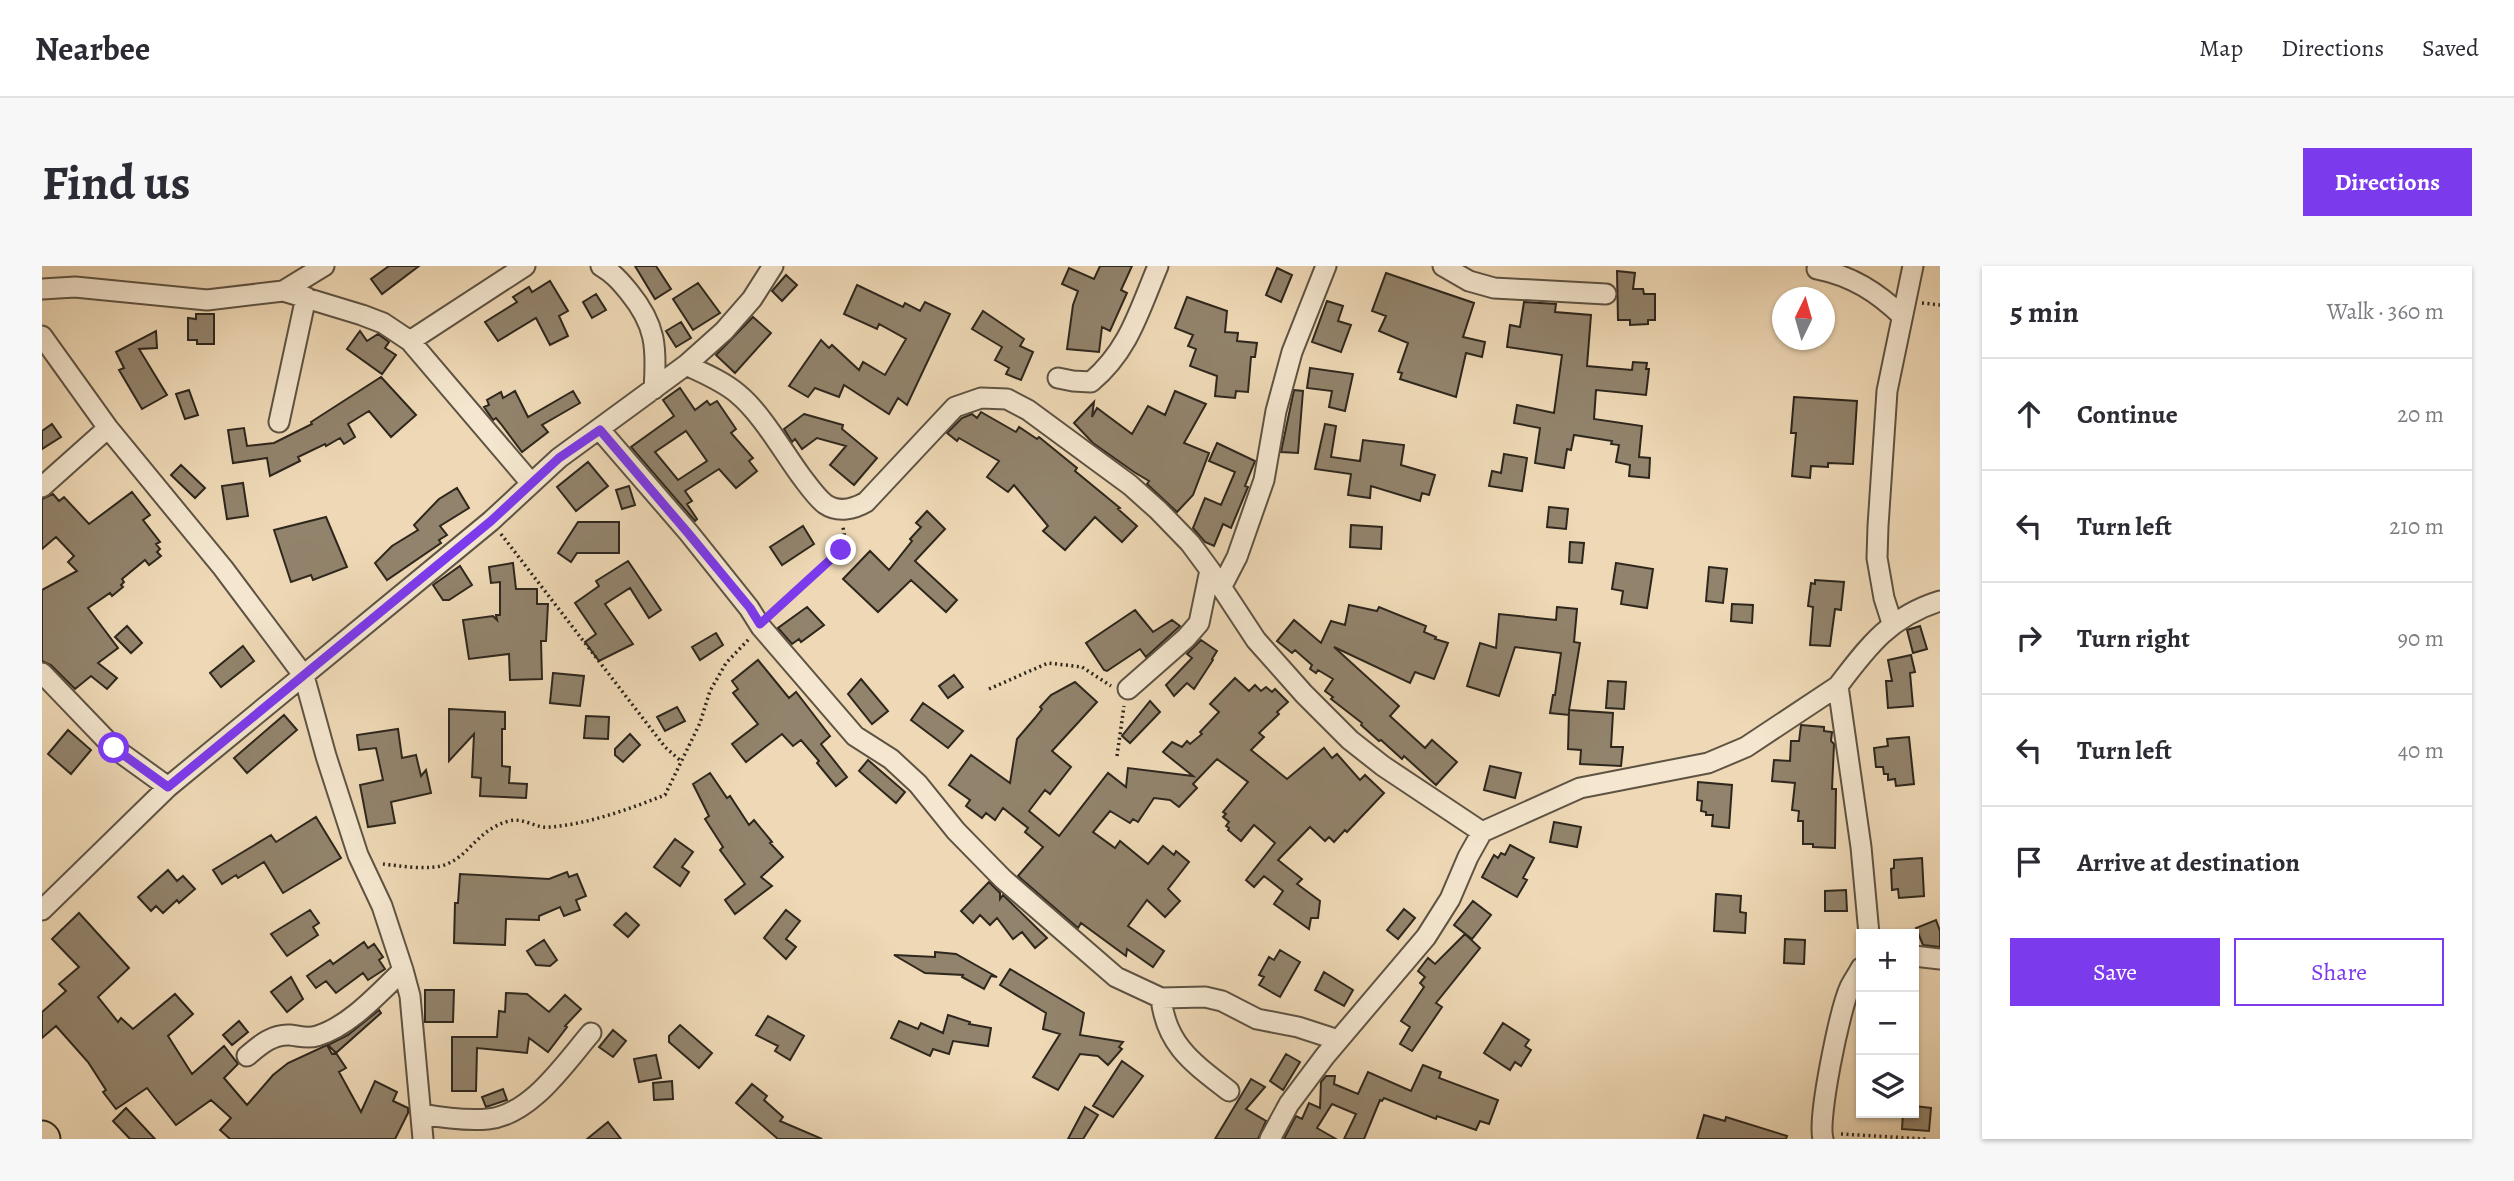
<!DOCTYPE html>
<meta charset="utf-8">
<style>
:root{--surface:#fff;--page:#f7f7f7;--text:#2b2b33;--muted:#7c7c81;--line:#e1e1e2;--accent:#7c3aed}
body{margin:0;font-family:Alegreya,serif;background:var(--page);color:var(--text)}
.controls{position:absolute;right:21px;bottom:21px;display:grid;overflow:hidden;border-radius:0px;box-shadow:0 2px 5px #0004}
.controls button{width:63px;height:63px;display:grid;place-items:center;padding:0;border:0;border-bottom:2px solid var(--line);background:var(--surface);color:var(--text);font:35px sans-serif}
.compass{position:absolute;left:1730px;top:21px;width:63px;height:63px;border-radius:50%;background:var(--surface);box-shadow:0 2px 5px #0004;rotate:5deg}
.stop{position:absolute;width:21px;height:21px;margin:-16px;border:5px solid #7c3aed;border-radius:50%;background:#fff}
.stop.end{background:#7c3aed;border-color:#fff;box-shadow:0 2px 7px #0008}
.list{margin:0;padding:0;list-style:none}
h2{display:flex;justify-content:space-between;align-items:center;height:91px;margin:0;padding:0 28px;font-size:30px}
h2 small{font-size:23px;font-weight:400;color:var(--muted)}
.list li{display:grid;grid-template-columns:46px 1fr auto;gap:21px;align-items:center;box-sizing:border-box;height:112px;padding:0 28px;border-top:2px solid var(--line)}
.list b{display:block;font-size:26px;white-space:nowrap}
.list em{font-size:23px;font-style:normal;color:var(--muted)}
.actions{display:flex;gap:14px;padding:21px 28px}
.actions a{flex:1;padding:16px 0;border:2px solid var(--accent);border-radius:0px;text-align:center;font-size:24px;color:var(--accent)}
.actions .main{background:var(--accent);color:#fff}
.icon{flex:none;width:38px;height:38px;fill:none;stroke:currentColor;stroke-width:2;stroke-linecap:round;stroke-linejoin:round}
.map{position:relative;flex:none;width:1898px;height:873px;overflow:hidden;border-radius:0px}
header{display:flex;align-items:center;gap:42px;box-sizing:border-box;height:98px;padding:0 35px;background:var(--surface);border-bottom:2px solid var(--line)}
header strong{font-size:33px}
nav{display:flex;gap:38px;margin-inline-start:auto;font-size:24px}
.intro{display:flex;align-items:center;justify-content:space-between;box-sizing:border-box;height:168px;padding:0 42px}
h1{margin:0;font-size:49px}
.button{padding:18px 32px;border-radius:0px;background:var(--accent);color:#fff;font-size:24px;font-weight:700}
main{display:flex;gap:42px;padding:0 42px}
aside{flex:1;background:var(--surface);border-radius:0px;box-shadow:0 2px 5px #0004}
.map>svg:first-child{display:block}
.building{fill:#92836c;stroke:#2e271d;stroke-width:2;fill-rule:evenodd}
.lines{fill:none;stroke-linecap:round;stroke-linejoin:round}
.minor-casing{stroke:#5e5343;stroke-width:23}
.trunk-casing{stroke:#2e271d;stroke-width:37}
.path{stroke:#2e271d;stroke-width:3.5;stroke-dasharray:2 3.5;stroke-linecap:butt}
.minor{stroke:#f4e6cf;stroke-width:19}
.trunk{stroke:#eed8b5;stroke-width:33}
.route{stroke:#7c3aed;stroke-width:9}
</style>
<header>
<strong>Nearbee</strong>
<nav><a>Map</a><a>Directions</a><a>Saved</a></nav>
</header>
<div class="intro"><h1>Find us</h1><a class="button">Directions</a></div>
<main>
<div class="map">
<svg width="1898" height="873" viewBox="0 0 1898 873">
<rect width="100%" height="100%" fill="#eed8b5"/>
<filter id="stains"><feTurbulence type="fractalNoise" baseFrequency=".00286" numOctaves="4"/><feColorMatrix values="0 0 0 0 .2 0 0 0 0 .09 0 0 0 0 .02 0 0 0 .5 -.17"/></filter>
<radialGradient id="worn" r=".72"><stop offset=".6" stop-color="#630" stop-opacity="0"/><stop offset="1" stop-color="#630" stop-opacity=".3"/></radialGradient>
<!-- building -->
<path class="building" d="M347 0H377L340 28 329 13Z
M593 0H614L629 23 613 33Z
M1058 0H1090L1079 24 1085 27 1068 65 1060 61 1057 86 1025 83 1031 39 1036 25 1020 18 1027 2 1052 13Z
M1235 2 1250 9 1239 36 1224 29Z
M1575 5 1593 7 1591 23H1601L1602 28H1613V54H1606V58L1588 59V54H1576Z
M1344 7 1432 37 1421 71 1443 76 1440 91 1424 87 1414 131 1358 113 1360 107 1356 106 1366 77 1337 65 1344 50 1330 45Z
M744 9 755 19 740 35 730 25Z
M508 15 526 45 517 50 526 70 508 79 494 52 456 75 443 56 475 36 471 31 487 21 490 26Z
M656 17 678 47 651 64 631 33Z
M815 19 861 41 863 37 878 45 883 36 908 48 865 139 856 132 847 148 802 119 797 131 773 122 766 131 747 120 779 74 787 82 790 79 817 104 821 96 843 109 864 73 837 58 835 63 802 48Z
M554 28 564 44 550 52 541 36Z
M1145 31 1185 45 1183 66 1196 67 1195 75 1215 77 1213 91H1209L1206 126 1194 125 1193 132 1173 130 1175 110 1148 100 1154 83 1146 80 1151 69 1133 62Z
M1285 35 1301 40 1296 55 1309 59 1299 86 1270 76Z
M1482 36 1514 38 1513 46 1549 49 1545 100 1590 104 1591 96 1605 97 1604 103H1607L1604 129 1554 124 1552 153 1600 160 1597 191 1608 192 1607 212 1587 210 1588 199 1574 196 1577 179 1569 178 1570 175 1532 169 1529 184 1525 183 1522 202 1493 197 1498 162 1472 157 1475 139 1512 147 1520 89 1465 81 1468 59 1478 61Z
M941 45 982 73 978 80 991 86 979 114 964 108 967 102 953 94 960 81 930 63Z
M154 48H172V78H155V74H146V52L154 53Z
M711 51 729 67 693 107 674 89Z
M639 56 649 72 634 81 624 65Z
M114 65 115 82 97 83 125 129 100 143 77 104 82 102 74 86Z
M318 65 325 75 336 68 347 76 343 82 354 89 340 108 305 83Z
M1268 102 1311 108 1303 145 1287 141 1290 125 1265 122Z
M339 111 374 149 349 171 327 145 306 158 313 171 302 178 298 172 284 180 283 178 256 191 258 195 228 210 225 192 191 197 186 164 202 162 205 180 232 177 270 158 269 156Z
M638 122 653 144 665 135 668 139 675 135 694 163 689 167 711 192 707 195 715 205 694 222 677 203 643 225 650 235 645 238 655 253 653 255 589 181 632 150 621 134ZM644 165 665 195 636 214 613 186Z
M147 124 156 149 143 153 134 128Z
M1252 124 1261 125 1256 187 1239 186Z
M473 125 486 151 531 125 538 137 500 159 506 166 480 186 459 158 454 152 451 154 442 141 447 139 445 134 459 126 461 132Z
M1133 125 1164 138 1142 177 1167 187 1151 229 1135 246 1105 218 1107 215 1092 206 1051 177 1032 157 1052 136 1050 151 1055 142 1090 168 1106 140 1123 149Z
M1752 131 1815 135 1811 198 1786 197V201L1769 200 1768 212 1750 210 1754 167H1749Z
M939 146 974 166 977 161 995 173 997 171 1035 202 1033 205 1078 242 1076 243 1095 260 1080 276 1053 251 1023 284 1001 265 1006 260 972 219 966 226 945 211 957 195 917 172 915 175 905 167 920 152 930 148 935 152Z
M762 148 801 159 800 163 835 192 812 219 788 199 804 180 775 172 760 183 753 173 750 176 742 163Z
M10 158 19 171 0 183V165Z
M1283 158 1294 160 1289 191 1318 195 1321 174 1362 179 1359 199 1393 209 1387 229 1380 227 1378 235 1329 220 1328 232 1306 229 1309 208 1273 203Z
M1175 177 1213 195 1203 220 1206 221 1189 262 1181 258 1172 280 1163 276 1151 262 1163 232 1179 239 1193 206 1167 195Z
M1462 188 1485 192 1480 225 1447 220 1450 205 1459 207Z
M546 196 566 220 534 245 515 221Z
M139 199 163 222 153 232 129 209Z
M201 217 206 250 185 253 180 220Z
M587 220 593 239 580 243 574 224Z
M415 222 427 242 398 260 405 269 397 274 399 277 345 314 333 297 350 280 376 264 372 259 397 233Z
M90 226 108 249 101 254 118 276 114 278 118 283 115 286 119 290 107 299 103 294 80 313 82 316 79 319 81 321 70 330 68 327 46 342 76 382 56 397 75 412 65 423 49 410 33 423 9 399 0 395V324L35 305 26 296 32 290 14 271 0 283V233L11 228 17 235 22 231 47 258Z
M1507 241 1526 243 1524 263 1505 261Z
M885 245 903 263 873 295 915 334 904 346 869 314 836 346 801 313 828 285 847 304 870 275 868 273 879 261 874 257Z
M284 251 305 301 271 314 269 309 249 316 232 264Z
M536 256H577V287H535L529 296 516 287Z
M1309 259 1340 261 1339 283 1308 281Z
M761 260 772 278 740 299 728 281Z
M1528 276 1542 277 1540 297 1527 296Z
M586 295 619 344 607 352 588 322 563 338 591 378 557 395 543 376 554 368 533 337 557 320 554 315Z
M471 297 474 323H495V338H506L504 375H499L500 413 468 414 467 388 427 393 421 354 451 350 455 354 454 349H458V316L449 317 447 301Z
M1574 297 1611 303 1605 342 1579 338 1581 325 1570 323Z
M418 300 430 319 407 334H401L391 319Z
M1667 301 1685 303 1681 337 1664 335Z
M1773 314 1802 316 1799 344 1793 343 1788 380 1768 379 1771 341 1766 340 1769 317 1773 318Z
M1690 338 1711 339 1710 357 1689 355Z
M1307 339 1335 345 1337 341 1384 360 1382 366 1394 371 1393 373 1406 377 1392 413 1373 406 1368 417 1292 381 1357 440 1348 450 1383 482 1390 474 1415 496 1394 519 1362 490 1360 493 1339 474 1337 475 1319 459 1320 457 1289 433 1291 431 1283 425 1291 413 1276 404 1274 407 1268 403 1270 399 1253 384 1250 387 1235 375 1252 354 1279 377 1289 355 1303 359Z
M765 341 782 359 759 376 757 373 750 378 736 362Z
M1515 341 1535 343 1532 376 1538 377 1527 444 1571 447 1569 481H1581L1579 500 1538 498 1539 484 1526 483 1527 444V449L1508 447 1511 429H1513L1519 387 1473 381 1457 430 1425 420 1438 377 1454 382 1457 348 1514 354Z
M1093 344 1111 366 1130 354 1138 360 1104 391 1098 383 1065 405 1062 404 1044 377Z
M85 360 100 377 89 387 73 371Z
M1878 360 1885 383 1871 387 1865 364Z
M674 367 681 379 658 394 650 381Z
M1159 374 1175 385 1170 393 1171 394 1152 423 1145 417 1132 430 1124 419 1150 392 1145 388Z
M201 380 212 395 179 421 168 407Z
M1869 389 1873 406 1868 407 1871 440 1846 442 1844 415H1850L1846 394Z
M716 394 747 432 754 426 788 470 779 478 805 511 794 520 775 497 777 495 759 474 751 480 740 468 704 496 690 478 716 458 691 427 696 423 690 415Z
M511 407 542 410 538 440 508 437Z
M912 409 921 421 906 432 897 420Z
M1193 412 1207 425 1213 419 1219 425 1224 421 1230 426 1233 423 1246 436 1235 446 1237 448 1217 467 1222 471 1209 484 1245 513 1282 482 1290 492 1295 488 1318 514 1323 509 1342 527 1305 566 1303 564 1292 576 1287 571 1283 575 1268 561 1236 594 1260 613 1255 618 1278 635 1276 652H1269L1267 663 1232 638 1241 625 1222 610 1212 621 1204 614 1233 577 1212 559 1199 575 1186 564 1187 562 1184 560 1187 556 1181 551 1184 548 1181 546 1206 516 1175 493 1151 518 1155 522 1137 541 1128 534 1112 532 1096 556 1091 553 1088 557 1068 545 1051 566 1073 582 1078 575 1106 598 1121 580 1132 589 1134 585 1147 596 1126 623 1138 635 1123 651 1105 634 1086 660 1122 685 1111 701 1085 683 1084 690 1039 657 1036 662 976 610 1001 581 983 566 986 562 961 542 953 554 944 547 940 552 924 540 928 534 907 519 929 489 968 517 975 473 993 452 1000 443 998 441 1009 429 1033 416 1055 436 1010 485 1029 501 1008 528 1003 524 987 545 1017 570 1066 507 1084 521 1086 502 1151 510 1121 486 1130 476 1140 481 1145 475 1148 478 1160 468 1158 466 1177 446 1168 438Z
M819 413 846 445 830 458 806 428Z
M1566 415 1584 416 1582 443 1564 442Z
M1108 435 1118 446 1088 477 1080 470Z
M881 437 921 465 906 482 869 454Z
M635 441 643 455 623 465 615 451Z
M407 443 463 446V463H460V500L468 501 467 517 485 518 484 532 438 530 439 512 430 511 432 468 407 495Z
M242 449 255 464 205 507 192 492Z
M544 450 567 451 566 473 542 472Z
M1759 459 1782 461V465L1790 466 1789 475 1792 478 1790 523H1794L1793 582 1771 581V578H1761V555H1756L1757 545 1750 544 1753 517 1730 515 1732 494 1748 495 1749 475H1757Z
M356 463 360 492 374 489 379 510 384 504 389 527 349 536 353 557 326 561 318 519 341 514 334 482 317 484 315 469Z
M26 464 49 484 29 508 6 488Z
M588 468 598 479 581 496 573 489V483Z
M1867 471 1872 518 1854 520 1853 513 1846 514V508H1842L1841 501H1834L1832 482 1846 480 1845 473Z
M826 494 863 526 854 537 817 505Z
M1448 500 1479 507 1473 532 1442 524Z
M668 507 685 532 688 530 707 559 712 554 730 576 728 577 741 591 719 611 730 620 693 648 683 634 703 618 678 584 681 581 663 553 667 550 651 518Z
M1656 516 1690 519 1687 562 1670 560 1671 549H1664V546L1659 545 1660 535 1655 534Z
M274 551 299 592 241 627 222 596 196 612 194 609 180 618 171 604 229 569 234 576Z
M1512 556 1539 561 1535 581 1508 576Z
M633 573 651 586 640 601 647 606 638 620 612 601Z
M1468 579 1492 592 1481 612 1485 614 1475 631 1440 611 1452 589 1456 592 1459 587 1463 589Z
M1880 592 1882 630 1857 632 1856 623 1850 624 1849 603 1852 602V594Z
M126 604 135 615 141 610 153 623 137 637 135 634 121 647 114 640 109 645 96 631Z
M525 606 527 611 535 608 544 630 534 634 538 644 522 650 518 641 497 650V654L464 653 463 679 412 677 413 637H416L418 608 507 613Z
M947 616 958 627V633L961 629 1005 672 993 682 980 666 971 673 955 652 948 659 938 649 931 657 919 645Z
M1804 624 1805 645H1783V625Z
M1674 628 1699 630 1698 646 1704 647 1703 667 1672 665Z
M1431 635 1449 649 1430 673 1412 659Z
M1362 643 1373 652 1356 673 1345 664Z
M268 644 277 657 271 661 276 669 245 690 229 668Z
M744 644 758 655 744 673 754 681 744 693 722 672Z
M37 647 87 702 56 731 76 756 79 752 91 763 133 728 151 748 126 770 150 808 182 780 196 798 182 812 205 839 231 809 246 797 285 779 290 788 294 787 286 779 306 769 337 744 339 747 294 787 304 802 297 806 319 846 333 815 355 826 351 835 366 842V847L353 873H188L178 864 189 852 169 834 134 859 105 822 74 843 61 826 64 824 46 796 14 760 0 772V746L24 725 17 718 37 701 10 673Z
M584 647 597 659 586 671 572 659Z
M1894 654 1898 665V681L1881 679 1874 662Z
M1423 668 1438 682 1394 737 1400 741 1370 785 1358 778 1368 761 1359 755 1382 721 1378 717 1383 711 1376 705 1386 692 1393 698Z
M1743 673 1763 674 1762 698 1742 697Z
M502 674 515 694 508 700 494 699 485 685Z
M322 676 326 682 332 678 341 691 337 694 343 703 326 714 321 707 294 727 284 715 274 722 265 710 288 694 291 698Z
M1238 684 1258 696 1238 731 1217 719 1222 711 1217 709 1227 691 1232 694Z
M893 686 914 688 955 711 949 710 942 723 920 711 921 709 883 707 852 689 893 691Z
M968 703 1042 747 1038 769 1081 776 1077 781 1080 783 1066 799 1056 790 1038 788 1016 824 991 811 1018 768 1001 763 1004 747 958 719Z
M1282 706 1311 724 1302 740 1273 724Z
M249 711 261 733 245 746 229 726Z
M383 724H412L411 756H383Z
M464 727 485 728 507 746 523 729 539 743 523 760 525 761 506 786 487 772 485 787 435 782 434 825H410V771H455L457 745 463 746Z
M906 749 928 756 927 758 949 762 946 780 911 775 907 788 891 783 888 790 849 772 857 755 876 763 879 757 901 767Z
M726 750 762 770 748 794 733 785 736 780 714 769Z
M197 755 206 766 190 779 181 769Z
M1461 757 1487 774 1483 780 1489 784 1479 800 1473 796 1468 804 1442 787Z
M638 759 670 787 657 802 627 776V770Z
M571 764 584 775 571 791 557 781Z
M1244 788 1258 796 1241 824 1228 815Z
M614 789 619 812 597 816 592 793Z
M1080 795 1101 810 1071 851 1051 840Z
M1381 799 1399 806 1397 812 1456 834 1447 858 1438 855 1434 864 1395 850 1394 853 1342 832 1340 835 1338 834 1322 873H1302L1314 848 1290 838 1275 862 1294 873H1242L1254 850 1260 853 1267 837 1278 842 1279 816 1284 810H1293L1292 818 1316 828 1326 806 1369 825Z
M1209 813 1223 821 1204 843 1224 855 1216 873H1173Z
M630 815 631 833 612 834 611 817Z
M710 818 725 830 722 834 741 851 738 855 780 873H736L694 837Z
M461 823 465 834 444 841 440 831Z
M1872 840 1889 842 1887 865 1860 863 1861 847H1872Z
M1043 841 1056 849 1041 873H1026Z
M84 842 113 873H88L71 855Z
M1662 849 1683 855 1684 851 1745 870 1744 873H1655Z
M566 856 579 873H545Z"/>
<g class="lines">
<!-- minor casing -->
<g class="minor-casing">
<path id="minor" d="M559 0C571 7 578 15 587 26 614 59 615 81 612 123
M1401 0 1427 15 1452 22 1564 28
M1775 3C1810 10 1835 26 1860 50
M0 23 33 21 165 34 241 25 320 49 341 57 368 75 489 217
M241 25 282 0
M0 70 66 162 181 302 262 410 284 490 316 589 340 640 361 704 368 730 381 873
M368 75 483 0
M644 99C661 107 681 115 696 128 720 148 740 184 759 210 766 219 774 231 783 238 796 247 812 243 824 236L913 141 939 132 965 133 986 144 1088 219 1116 244 1148 277 1168 304 1214 374 1262 428 1308 474 1341 500 1440 566
M1016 112 1031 115 1049 116C1087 84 1097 45 1116 0
M237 156 264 31
M558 164 647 267 707 342 719 361 813 470 849 493 876 518 914 565 961 613 1074 711 1119 732 1163 731 1180 735 1215 753 1256 761 1296 774
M0 221 66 162
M1180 320 1195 291 1222 214 1234 145 1250 86 1284 0
M1850 357 1842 332 1835 292 1836 260 1845 125 1871 0
M0 407 72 482 126 521
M1086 423 1144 372 1157 357 1168 304
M0 644 126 521 449 255 517 192 644 99 682 65 710 33 731 0
M1827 668 1819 581 1796 420C1826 380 1849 350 1898 335
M1872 690 1898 693
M1119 732C1124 779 1151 797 1187 825
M205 790C218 779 230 768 248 769 258 770 265 773 275 770 308 760 337 727 361 704
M380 848C402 852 424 855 446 853 489 849 523 797 549 767
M1228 873 1247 838 1283 790 1384 671 1408 633 1426 591 1440 566 1538 522 1666 497 1704 481 1796 420
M1781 873C1775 853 1798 743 1808 721 1811 715 1816 708 1819 702"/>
</g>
<!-- trunk casing -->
<g class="trunk-casing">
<path id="trunk" d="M0 872 1 873"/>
</g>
<!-- path -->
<path class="path" d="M1880 37 1898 39
M459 268 623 481 640 496
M729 347 787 298 799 284 803 274 801 261
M947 423 1006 397 1040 401 1069 420
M1075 490 1082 440
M341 598C358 600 390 605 405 598 429 588 435 564 467 555 482 551 494 563 508 561 547 558 587 543 623 529L658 457 668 425 684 397 707 373
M1799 868 1884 873"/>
<!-- minor -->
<use href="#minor" class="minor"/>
<!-- trunk -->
<use href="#trunk" class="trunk"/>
</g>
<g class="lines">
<!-- route -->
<path class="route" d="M72 482 126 521 449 255 517 192 558 164 646 267 708 342 718 358 799 284"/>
</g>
<rect width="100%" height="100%" filter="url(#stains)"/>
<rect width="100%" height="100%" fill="url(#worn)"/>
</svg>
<div class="controls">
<button>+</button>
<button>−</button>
<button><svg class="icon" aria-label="layers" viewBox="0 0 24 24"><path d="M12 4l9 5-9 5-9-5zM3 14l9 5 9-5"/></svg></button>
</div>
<svg class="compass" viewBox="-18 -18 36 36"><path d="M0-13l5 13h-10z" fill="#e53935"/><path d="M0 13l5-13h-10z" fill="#7c7c81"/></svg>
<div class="stop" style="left:72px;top:482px"></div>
<div class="stop end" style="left:799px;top:284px"></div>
</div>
<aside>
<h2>5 min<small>Walk · 360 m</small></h2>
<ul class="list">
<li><svg class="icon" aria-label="ahead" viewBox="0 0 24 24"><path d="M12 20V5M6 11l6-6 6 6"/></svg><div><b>Continue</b></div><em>20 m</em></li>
<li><svg class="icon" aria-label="left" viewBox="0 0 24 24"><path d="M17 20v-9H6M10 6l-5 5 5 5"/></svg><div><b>Turn left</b></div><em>210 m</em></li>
<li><svg class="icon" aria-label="right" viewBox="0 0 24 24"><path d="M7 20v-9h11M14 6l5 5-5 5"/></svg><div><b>Turn right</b></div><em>90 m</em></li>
<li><svg class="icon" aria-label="left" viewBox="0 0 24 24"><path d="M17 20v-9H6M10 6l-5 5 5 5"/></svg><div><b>Turn left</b></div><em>40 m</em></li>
<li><svg class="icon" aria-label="arrive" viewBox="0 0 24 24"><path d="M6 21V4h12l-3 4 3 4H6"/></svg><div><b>Arrive at destination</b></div></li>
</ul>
<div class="actions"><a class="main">Save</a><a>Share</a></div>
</aside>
</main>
